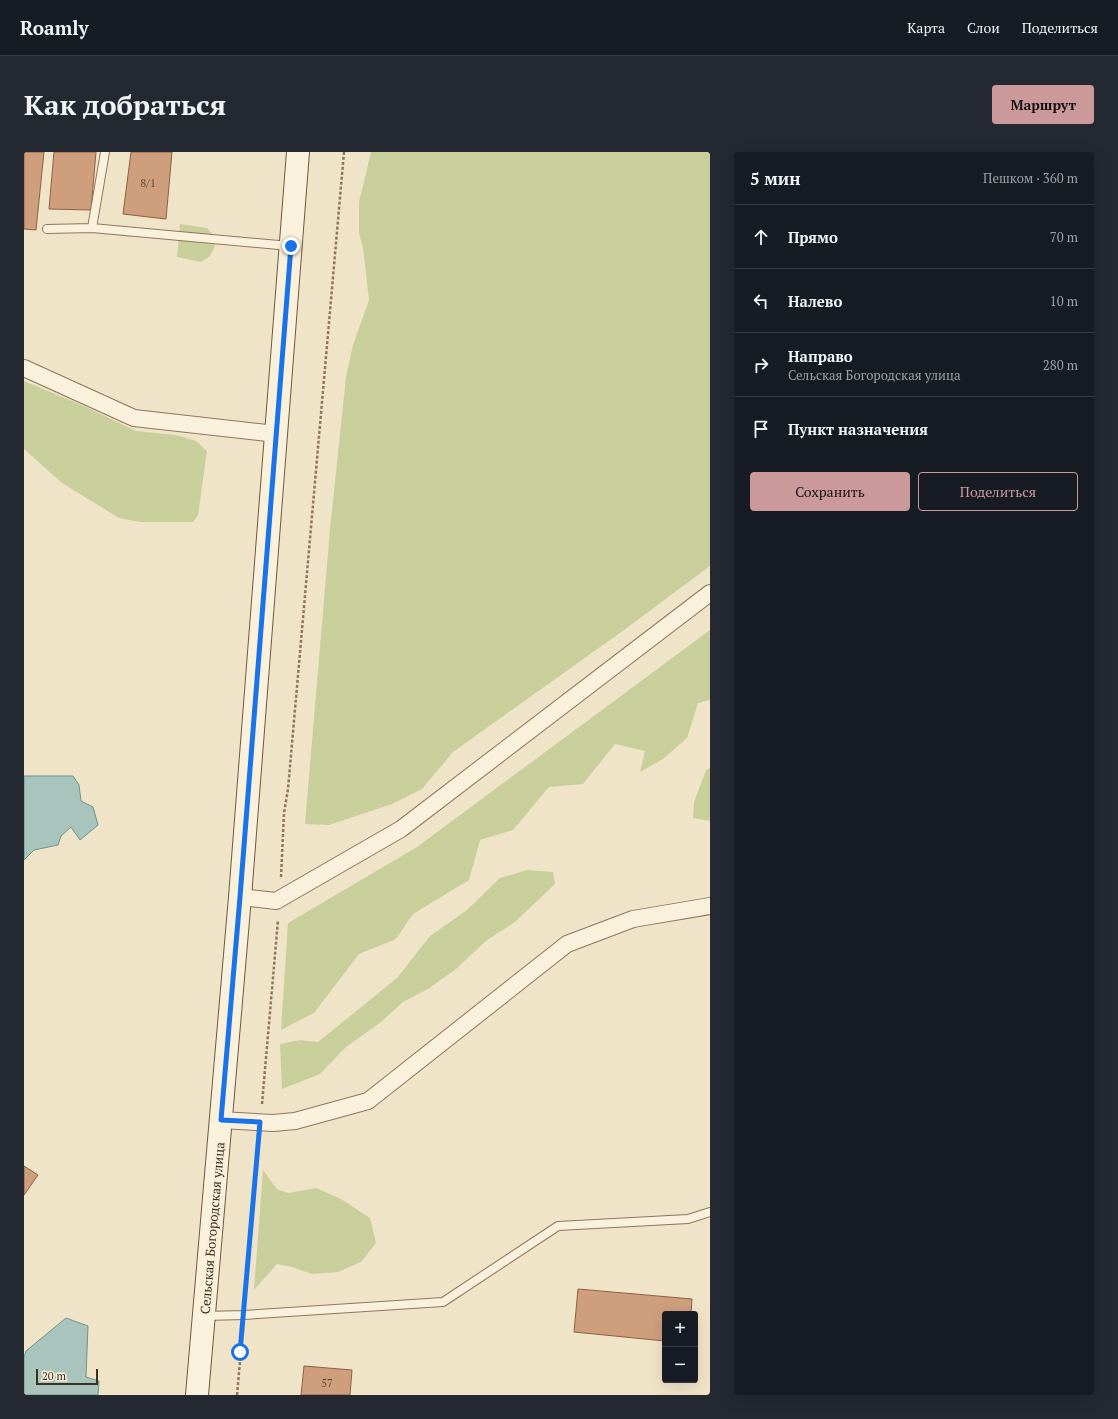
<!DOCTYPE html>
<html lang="ru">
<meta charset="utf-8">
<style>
:root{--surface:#171b24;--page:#242831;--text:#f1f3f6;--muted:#9ea1a6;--line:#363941;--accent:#cc999b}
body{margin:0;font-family:"PT Serif",serif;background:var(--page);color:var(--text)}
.controls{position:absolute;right:12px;bottom:12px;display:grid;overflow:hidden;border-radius:4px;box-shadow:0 4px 16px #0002}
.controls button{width:36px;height:36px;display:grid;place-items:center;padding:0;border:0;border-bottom:1px solid var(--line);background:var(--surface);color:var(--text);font:20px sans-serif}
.scale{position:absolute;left:12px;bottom:10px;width:62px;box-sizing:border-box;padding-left:4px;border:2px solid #3d2e20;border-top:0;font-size:11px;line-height:14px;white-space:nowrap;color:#3d2e20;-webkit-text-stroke:3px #f7eed8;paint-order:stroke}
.stop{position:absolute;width:12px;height:12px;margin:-9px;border:3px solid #1a73e8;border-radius:50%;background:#fff}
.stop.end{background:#1a73e8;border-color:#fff;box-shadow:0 1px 4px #0008}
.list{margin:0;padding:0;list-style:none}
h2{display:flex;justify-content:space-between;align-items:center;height:52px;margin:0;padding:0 16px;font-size:17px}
h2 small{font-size:13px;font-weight:400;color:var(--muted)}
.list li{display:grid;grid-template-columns:26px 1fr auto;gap:12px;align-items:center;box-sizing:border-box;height:64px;padding:0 16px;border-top:1px solid var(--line)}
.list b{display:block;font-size:15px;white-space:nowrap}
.list p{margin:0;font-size:13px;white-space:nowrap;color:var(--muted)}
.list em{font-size:13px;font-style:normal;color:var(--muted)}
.actions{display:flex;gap:8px;padding:12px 16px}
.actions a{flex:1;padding:9px 0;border:1px solid var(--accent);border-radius:4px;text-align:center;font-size:14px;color:var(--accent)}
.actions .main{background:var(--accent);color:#111}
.icon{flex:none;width:22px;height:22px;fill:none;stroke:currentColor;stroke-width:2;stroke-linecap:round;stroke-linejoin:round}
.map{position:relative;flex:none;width:686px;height:1243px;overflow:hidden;border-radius:4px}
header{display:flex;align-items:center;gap:24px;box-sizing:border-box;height:56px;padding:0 20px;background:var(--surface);border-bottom:1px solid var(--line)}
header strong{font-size:19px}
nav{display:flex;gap:22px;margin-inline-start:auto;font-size:14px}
.intro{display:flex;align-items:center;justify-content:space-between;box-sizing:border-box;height:96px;padding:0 24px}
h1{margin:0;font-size:28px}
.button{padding:10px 18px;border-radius:4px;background:var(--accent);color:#111;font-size:14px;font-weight:700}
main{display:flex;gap:24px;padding:0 24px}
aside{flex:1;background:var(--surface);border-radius:4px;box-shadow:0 4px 16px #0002}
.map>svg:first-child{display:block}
.green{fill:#c9cf9b}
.water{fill:#a9c4bc;stroke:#6f938a}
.building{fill:#cf9f7d;stroke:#8d5f41}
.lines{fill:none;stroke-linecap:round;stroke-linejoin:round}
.lane-casing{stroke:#8d765c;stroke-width:10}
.street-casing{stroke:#8d765c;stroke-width:18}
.secondary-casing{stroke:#6f573f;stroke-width:24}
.path{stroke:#8d765c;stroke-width:2.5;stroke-dasharray:3 2;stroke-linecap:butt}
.lane{stroke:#faf1dc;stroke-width:8}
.street{stroke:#faf1dc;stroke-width:16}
.secondary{stroke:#faf1dc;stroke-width:22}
.route{stroke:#1a73e8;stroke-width:5}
.labels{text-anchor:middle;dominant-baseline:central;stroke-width:4;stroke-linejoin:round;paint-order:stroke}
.number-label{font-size:11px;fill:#624a37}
.street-label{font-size:13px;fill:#3d2e20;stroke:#f7eed8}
</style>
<header>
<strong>Roamly</strong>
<nav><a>Карта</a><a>Слои</a><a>Поделиться</a></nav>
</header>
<div class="intro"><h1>Как добраться</h1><a class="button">Маршрут</a></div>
<main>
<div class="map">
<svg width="686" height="1243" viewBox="0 0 686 1243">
<rect width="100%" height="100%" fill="#f0e4c8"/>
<!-- green -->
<path class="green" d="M347 0H686V414L600 478 429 600 398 637 368 652 305 673 281 672 306 377 322 225 329 193 345 148 339 96 335 81V50Z
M156 72 183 76 188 82 191 94 186 104 177 110 153 105Z
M0 229 60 254 112 279 152 283 172 289 183 299 174 363 169 370H116L95 366 38 331 0 297Z
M686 478V548L674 551 663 586 639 607 616 620 621 599 591 592 559 632 525 635 489 678 456 688 445 728 389 762 372 787 335 802 290 861 257 878 264 771 393 695Z
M686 616V669L669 666 670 650 682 618Z
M503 718 529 720 531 732 491 770 463 788 432 817 404 837 379 850 357 870 322 895 296 922 258 937 256 892 276 888 294 890 373 826 406 784 443 758 476 726Z
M239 1018 253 1037 264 1041 292 1036 317 1047 346 1066 352 1091 337 1110 314 1120 288 1122 268 1115 253 1112 230 1138Z"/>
<!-- water -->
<path class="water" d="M0 624H49L55 633 57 649 69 655 74 673 56 688 47 675 37 684 34 693 10 698 0 708Z
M42 1166 64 1174 62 1225 75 1229 74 1243H0V1205L2 1199Z"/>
<!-- building -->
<path class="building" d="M0 0H20L12 78 0 77Z
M30 0H72L67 58 25 57Z
M107 0H148L142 67 99 62Z
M0 1014 14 1023 0 1043Z
M554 1137 668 1147 667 1162H641V1189L550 1180Z
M280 1214 328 1218 326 1243H277Z"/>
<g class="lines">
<!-- lane casing -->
<g class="lane-casing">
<path id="lane" d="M68 76 81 0
M23 77 68 76 266 94
M181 1164 220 1163 419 1150 534 1074 664 1067 686 1060"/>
</g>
<!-- street casing -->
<g class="street-casing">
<path id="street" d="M0 216 110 266 252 282
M216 745 252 749 377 677 686 441
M197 968 249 971 271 969 344 949 543 792 609 767 686 754"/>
</g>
<!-- secondary casing -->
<g class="secondary-casing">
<path id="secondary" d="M173 1243 216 745 274 0"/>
</g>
<!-- path -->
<path class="path" d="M257 725 260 661 264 637 320 0
M238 952 254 768
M221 1149 235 989
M213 1243 219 1176"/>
<!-- lane -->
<use href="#lane" class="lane"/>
<!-- street -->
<use href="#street" class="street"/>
<!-- secondary -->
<use href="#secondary" class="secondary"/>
</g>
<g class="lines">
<!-- route -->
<path class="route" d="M216 1200 236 970 197 968 216 745 267 94"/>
</g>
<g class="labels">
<!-- number labels -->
<g class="number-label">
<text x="124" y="31">8/1</text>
<text x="303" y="1231">57</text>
</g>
<!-- street labels -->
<g class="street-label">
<text transform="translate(188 1076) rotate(-85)">Сельская Богородская улица</text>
</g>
</g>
</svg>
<div class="controls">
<button>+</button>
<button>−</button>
</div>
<div class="scale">20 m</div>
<div class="stop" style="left:216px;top:1200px"></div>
<div class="stop end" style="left:267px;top:94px"></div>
</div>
<aside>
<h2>5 мин<small>Пешком · 360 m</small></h2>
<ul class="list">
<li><svg class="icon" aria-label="ahead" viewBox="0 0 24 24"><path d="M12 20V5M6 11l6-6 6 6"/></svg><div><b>Прямо</b></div><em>70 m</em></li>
<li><svg class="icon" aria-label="left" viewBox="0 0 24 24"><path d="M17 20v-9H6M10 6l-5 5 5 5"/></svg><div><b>Налево</b></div><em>10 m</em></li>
<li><svg class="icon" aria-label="right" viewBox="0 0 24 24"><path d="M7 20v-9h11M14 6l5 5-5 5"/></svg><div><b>Направо</b><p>Сельская Богородская улица</p></div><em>280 m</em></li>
<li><svg class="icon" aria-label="arrive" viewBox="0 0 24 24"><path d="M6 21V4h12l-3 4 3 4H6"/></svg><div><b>Пункт назначения</b></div></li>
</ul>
<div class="actions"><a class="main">Сохранить</a><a>Поделиться</a></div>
</aside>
</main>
